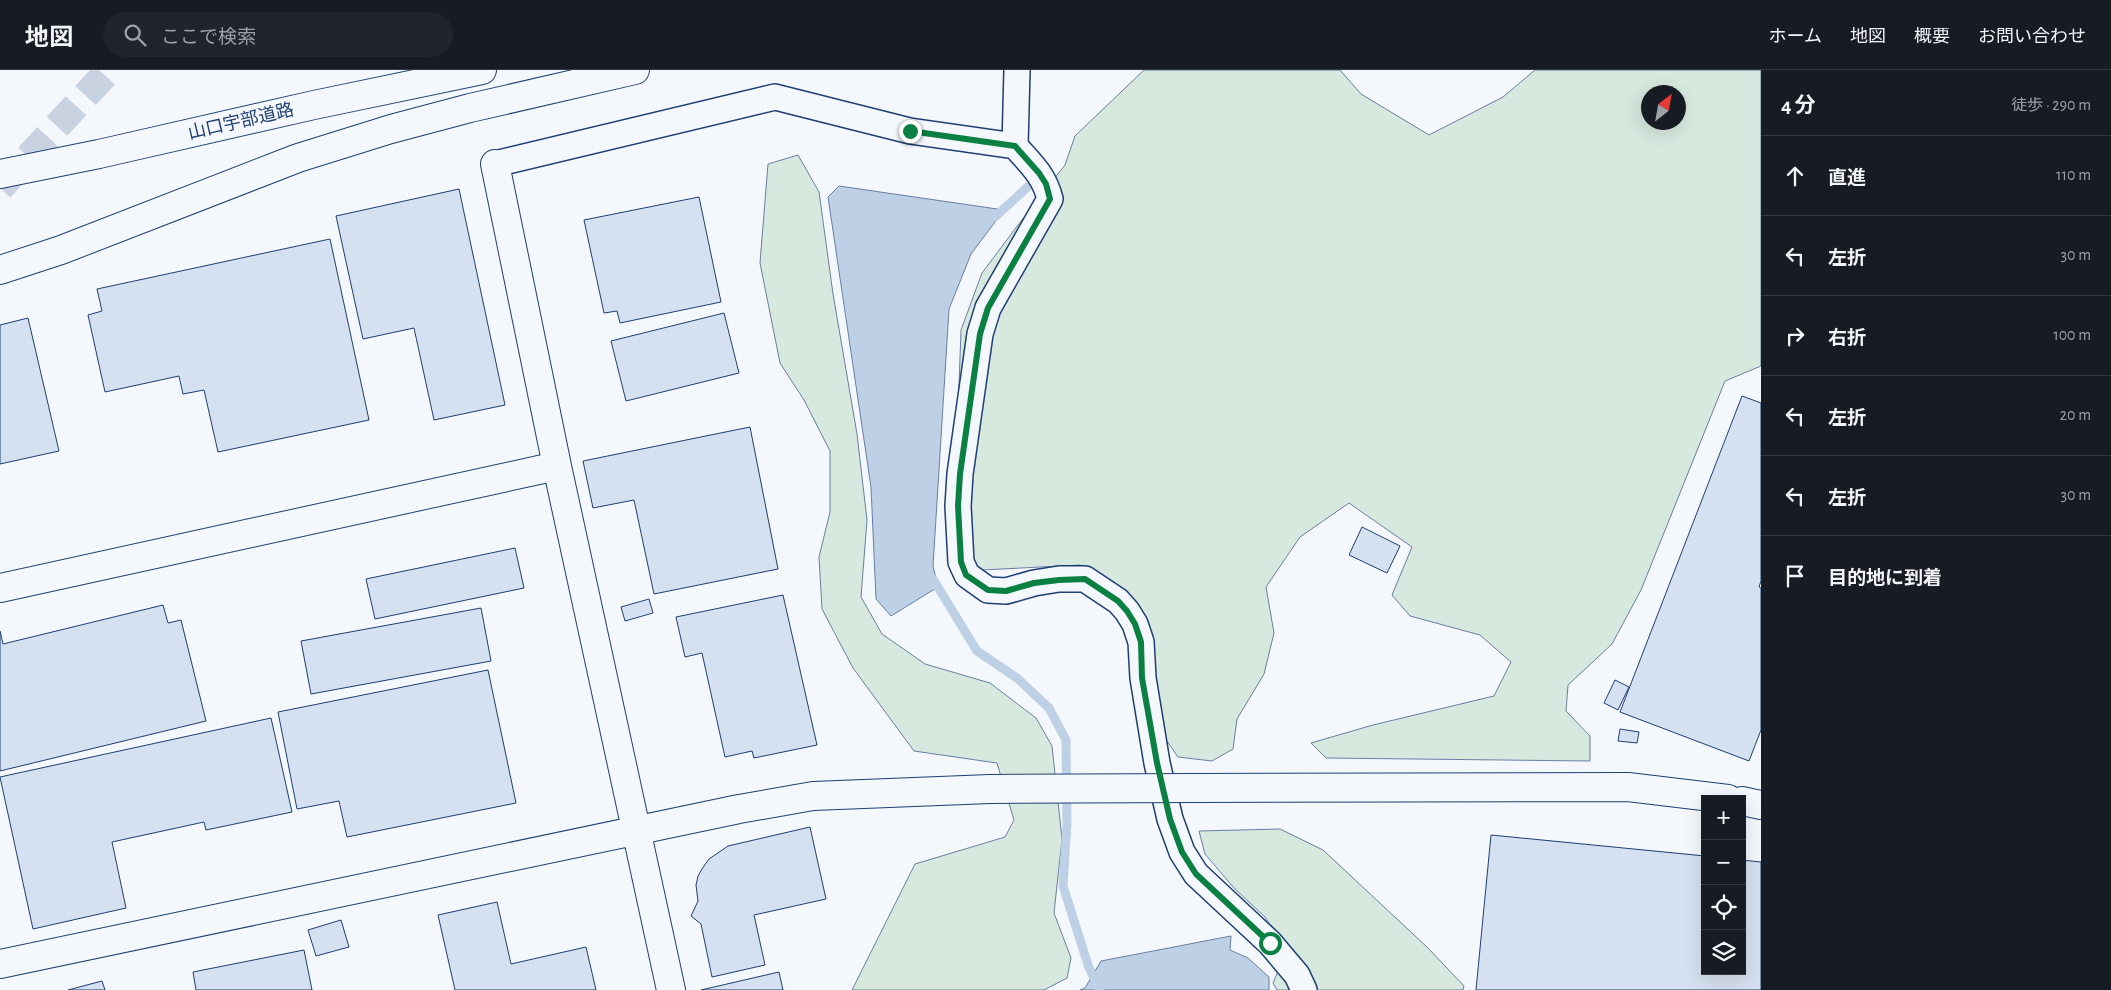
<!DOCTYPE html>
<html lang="ja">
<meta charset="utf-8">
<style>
:root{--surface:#171b24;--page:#20242c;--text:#f1f3f6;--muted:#9ea1a6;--line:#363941}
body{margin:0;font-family:"Alegreya Sans","Noto Sans JP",sans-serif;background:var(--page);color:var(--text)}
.controls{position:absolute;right:15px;bottom:15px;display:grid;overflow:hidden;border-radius:0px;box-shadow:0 5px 20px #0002}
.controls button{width:45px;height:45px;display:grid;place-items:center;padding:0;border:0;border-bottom:1px solid var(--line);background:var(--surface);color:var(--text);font:25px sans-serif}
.compass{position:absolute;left:1641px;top:15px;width:45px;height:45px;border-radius:50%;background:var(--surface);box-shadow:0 5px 20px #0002;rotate:31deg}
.stop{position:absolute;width:15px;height:15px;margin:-11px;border:4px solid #0b8043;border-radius:50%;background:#fff}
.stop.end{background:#0b8043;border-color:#fff;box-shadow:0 1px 5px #0008}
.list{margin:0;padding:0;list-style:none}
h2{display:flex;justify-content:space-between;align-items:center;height:65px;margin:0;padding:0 20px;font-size:21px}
h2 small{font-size:16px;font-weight:400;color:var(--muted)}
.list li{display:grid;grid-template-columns:32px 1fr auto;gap:15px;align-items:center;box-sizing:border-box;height:80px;padding:0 20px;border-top:1px solid var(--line)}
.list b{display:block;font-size:19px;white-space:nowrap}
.list em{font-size:16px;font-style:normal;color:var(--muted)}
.icon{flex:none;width:28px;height:28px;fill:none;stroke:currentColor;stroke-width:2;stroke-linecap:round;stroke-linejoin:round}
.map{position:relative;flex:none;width:1761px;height:920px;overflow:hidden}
header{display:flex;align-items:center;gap:30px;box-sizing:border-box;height:70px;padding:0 25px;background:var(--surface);border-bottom:1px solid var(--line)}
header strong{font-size:24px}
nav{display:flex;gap:28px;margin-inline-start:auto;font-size:18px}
.search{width:350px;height:45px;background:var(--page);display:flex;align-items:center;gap:12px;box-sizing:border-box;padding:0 18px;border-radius:28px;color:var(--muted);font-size:19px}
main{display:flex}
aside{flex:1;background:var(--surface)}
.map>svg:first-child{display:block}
.green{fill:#d7e8df;stroke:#687fa3;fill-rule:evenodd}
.water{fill:#bed0e5;stroke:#687fa3}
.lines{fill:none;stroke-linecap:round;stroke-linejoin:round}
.stream{stroke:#bed0e5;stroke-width:9}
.building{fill:#d5e0f0;stroke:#1d3f73}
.motorway-tunnel{stroke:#c9d2e0;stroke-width:28;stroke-dasharray:28 14;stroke-linecap:butt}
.minor-casing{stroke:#1d3f73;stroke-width:28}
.tertiary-casing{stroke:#1d3f73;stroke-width:30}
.motorway-casing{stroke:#1d3f73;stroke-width:30}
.minor{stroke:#f4f7fb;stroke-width:25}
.tertiary{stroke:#f4f7fb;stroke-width:28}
.motorway{stroke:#f4f7fb;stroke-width:28}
.tertiary-bridge-casing{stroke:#1d3f73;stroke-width:30;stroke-linecap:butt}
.tertiary-bridge{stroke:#f4f7fb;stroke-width:28}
.route{stroke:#0b8043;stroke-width:6}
.labels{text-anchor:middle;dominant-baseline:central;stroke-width:4;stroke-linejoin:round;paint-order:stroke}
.street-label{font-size:18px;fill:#1d3f73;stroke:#f4f7fb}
</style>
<header>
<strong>地図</strong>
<div class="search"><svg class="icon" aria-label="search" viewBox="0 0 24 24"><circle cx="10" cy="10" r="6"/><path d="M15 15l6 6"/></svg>ここで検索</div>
<nav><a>ホーム</a><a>地図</a><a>概要</a><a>お問い合わせ</a></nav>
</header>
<main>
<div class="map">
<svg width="1761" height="920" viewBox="0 0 1761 920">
<rect width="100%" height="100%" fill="#f4f7fb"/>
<!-- green -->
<path class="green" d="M1144 0H1340L1361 24 1429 65 1503 27 1535 0H1761V296L1725 311 1641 520 1612 574 1568 615 1566 641 1590 666V691L1326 688 1311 673 1373 655 1494 626 1511 592 1480 565 1410 546 1392 525 1412 477 1349 433 1300 467 1266 517 1274 563 1264 604 1237 649 1233 679 1212 691 1178 687 1162 664 1145 564 1125 520 1080 495 982 500 953 483 961 260 982 203 1018 155 1065 95 1075 66ZM1648 22H1678V52H1648Z
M798 85 819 122 833 224 857 364 867 450 861 527 882 564 925 594 990 613 1036 648 1052 676 1062 769 1054 843 1071 888 1067 908 1044 920H852L915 794 1005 767 1014 750 997 693 914 681 853 598 822 539 819 487 830 442V381L804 330 780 293 760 193 768 94Z
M1280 759 1323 780 1428 878 1464 916 1463 920H1277L1273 913 1287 880 1265 847 1234 818 1205 784 1199 761Z"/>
<!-- water -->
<path class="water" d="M839 116 1004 140 971 184 949 239 933 496 938 517 891 546 876 529 871 417 828 127Z
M1231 866 1230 880 1248 888 1269 907V920H1080L1085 918 1101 891Z"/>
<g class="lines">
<!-- stream -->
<path class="stream" d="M995 147 1033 112
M933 509 977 581 1017 608 1049 638 1066 670 1067 753 1063 816 1089 898 1100 920"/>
</g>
<!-- building -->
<path class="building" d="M459 119 505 335 434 350 414 258 363 269 336 146Z
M699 127 721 232 620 253 617 241 604 243 584 150Z
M330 169 369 350 218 382 204 320 183 324 179 306 105 322 88 245 102 241 97 219Z
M724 243 739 303 626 331 611 271Z
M28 248 59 381 0 394V255Z
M1742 326 1761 333V511L1759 517 1761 518V660L1749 691 1620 642Z
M750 357 778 499 654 524 634 430 593 438 583 391Z
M1362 457 1400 476 1387 503 1349 485Z
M515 478 524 518 375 549 366 509Z
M783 525 817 675 754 688 752 681 725 687 702 583 685 587 676 547Z
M649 529 653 543 625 551 621 537Z
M163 535 168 553 181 550 206 651 0 701V561L3 574Z
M481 538 491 591 311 624 301 571Z
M488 600 516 733 347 767 339 731 297 739 278 642Z
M1615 610 1629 617 1618 640 1604 633Z
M271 648 292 742 206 760 204 752 112 772 126 838 33 859 0 707Z
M1620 659 1639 662 1637 673 1618 671Z
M810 757 826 829 754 845 765 895 712 907 701 854 691 846 698 831 696 815 698 806 702 799 709 789 728 776Z
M1491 765 1705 786V901H1742V790L1761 792V920H1476Z
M497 832 511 894 586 877 596 920H455L438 845Z
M341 850 349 877 316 886 308 860Z
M304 880 312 920H196L193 902Z
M779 902 783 920H701Z
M102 911 105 920H68Z"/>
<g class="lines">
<!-- motorway-tunnel -->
<path class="motorway-tunnel" d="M0 118 109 0"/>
<!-- minor casing -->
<g class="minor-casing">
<path id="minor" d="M1015 76C1031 94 1044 105 1050 129L988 238 980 264 960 404 958 436 961 492 967 505 988 520 1006 521 1034 513 1059 509H1085L1118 531 1127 541 1135 554 1141 572 1143 608 1157 693 1170 749 1182 782 1196 804 1270 873 1297 905 1304 920
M495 94 775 27 910 61 1015 76 1017 0"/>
</g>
<!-- tertiary casing -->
<g class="tertiary-casing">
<path id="tertiary" d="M495 94 557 396 671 920
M0 518 557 396
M1195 718 1628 717 1728 729
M1742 731 1761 735
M0 894 739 739 813 726 990 719"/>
</g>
<!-- motorway casing -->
<g class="motorway-casing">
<path id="motorway" d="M0 104 99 84 314 35 482 0
M0 200 61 180 298 88 391 59 470 38 635 0"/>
</g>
<!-- minor -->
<use href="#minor" class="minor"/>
<!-- tertiary -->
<use href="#tertiary" class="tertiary"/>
<!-- motorway -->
<use href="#motorway" class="motorway"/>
<!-- tertiary-bridge casing -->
<g class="tertiary-bridge-casing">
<path id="tertiary-bridge" d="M990 719 1195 718"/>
</g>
<!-- tertiary-bridge -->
<use href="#tertiary-bridge" class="tertiary-bridge"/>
</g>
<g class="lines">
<!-- route -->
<path class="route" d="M910 61 1015 76 1039 103 1046 114 1050 129 988 238 980 264 960 404 958 436 961 492 966 505 988 520 1006 521 1034 513 1059 510 1085 509 1118 531 1127 541 1135 554 1141 572 1142 608 1157 693 1170 749 1182 782 1196 804 1270 873"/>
</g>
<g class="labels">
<!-- street labels -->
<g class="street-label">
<text transform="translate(241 52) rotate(-13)">山口宇部道路</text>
</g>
</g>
</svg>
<div class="controls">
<button>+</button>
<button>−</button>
<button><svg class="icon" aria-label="locate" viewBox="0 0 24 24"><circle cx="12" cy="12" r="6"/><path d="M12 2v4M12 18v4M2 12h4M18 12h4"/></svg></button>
<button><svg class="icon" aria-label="layers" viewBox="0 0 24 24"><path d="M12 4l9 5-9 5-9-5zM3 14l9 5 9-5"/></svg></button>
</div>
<svg class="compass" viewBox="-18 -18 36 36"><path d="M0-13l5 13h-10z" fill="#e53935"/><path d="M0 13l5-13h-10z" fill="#9ea1a6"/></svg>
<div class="stop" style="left:1270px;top:873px"></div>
<div class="stop end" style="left:910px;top:61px"></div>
</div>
<aside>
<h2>4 分<small>徒歩 · 290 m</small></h2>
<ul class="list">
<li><svg class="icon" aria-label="ahead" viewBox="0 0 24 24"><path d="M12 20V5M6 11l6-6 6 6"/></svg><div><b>直進</b></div><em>110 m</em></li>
<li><svg class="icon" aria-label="left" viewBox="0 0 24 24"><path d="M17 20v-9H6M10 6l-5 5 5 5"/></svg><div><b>左折</b></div><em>30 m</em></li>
<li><svg class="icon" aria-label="right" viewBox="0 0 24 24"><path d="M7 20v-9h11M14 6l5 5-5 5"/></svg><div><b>右折</b></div><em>100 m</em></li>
<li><svg class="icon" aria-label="left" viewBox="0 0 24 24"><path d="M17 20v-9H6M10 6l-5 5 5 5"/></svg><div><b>左折</b></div><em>20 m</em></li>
<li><svg class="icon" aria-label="left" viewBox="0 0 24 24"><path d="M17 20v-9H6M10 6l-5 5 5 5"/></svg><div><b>左折</b></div><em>30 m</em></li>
<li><svg class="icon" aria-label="arrive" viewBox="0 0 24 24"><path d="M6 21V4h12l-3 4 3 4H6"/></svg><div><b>目的地に到着</b></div></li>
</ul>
</aside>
</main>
